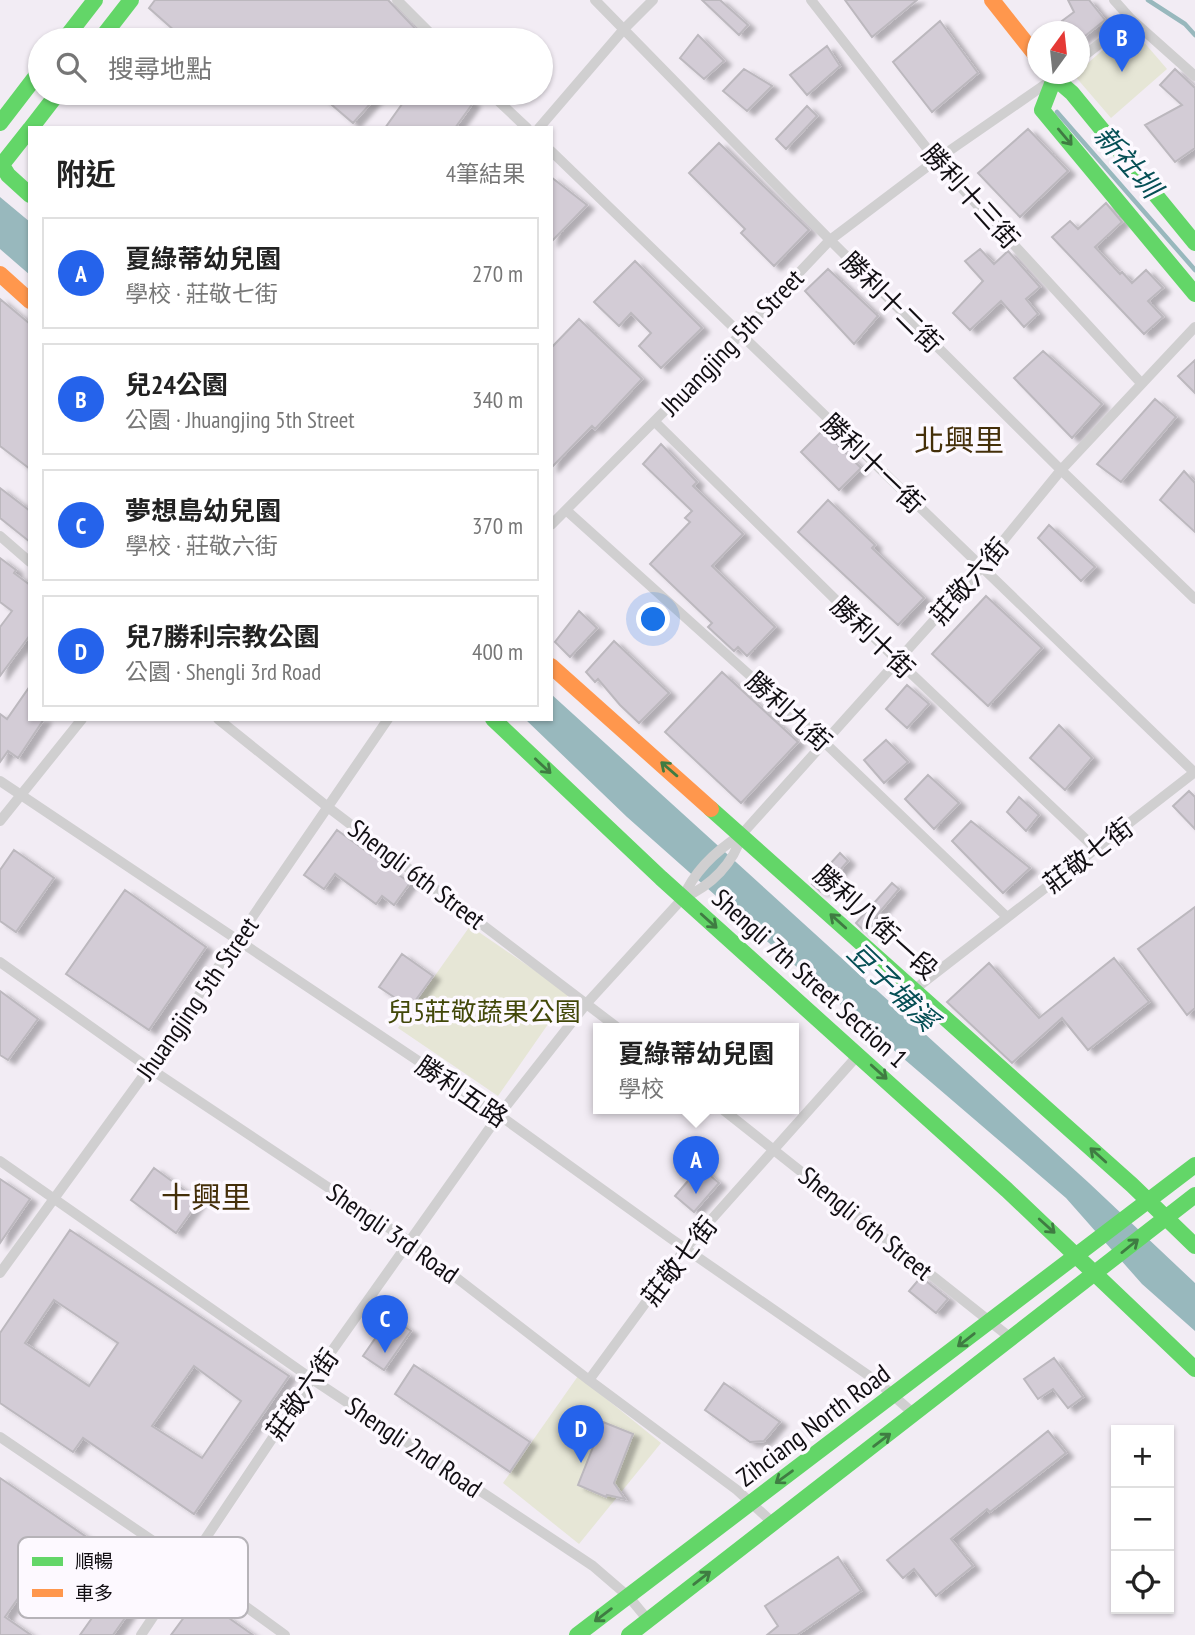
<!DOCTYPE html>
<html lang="zh-TW">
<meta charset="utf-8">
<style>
:root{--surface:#fff;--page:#f6f6f6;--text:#222;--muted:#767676;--line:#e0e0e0;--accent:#2563eb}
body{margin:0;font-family:"PT Sans Narrow","Noto Sans TC",sans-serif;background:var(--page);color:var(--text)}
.controls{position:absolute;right:21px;bottom:21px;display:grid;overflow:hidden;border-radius:0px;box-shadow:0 2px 5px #0004}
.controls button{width:63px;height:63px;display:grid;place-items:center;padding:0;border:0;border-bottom:2px solid var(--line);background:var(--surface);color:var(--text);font:35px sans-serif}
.compass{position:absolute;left:1027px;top:21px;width:63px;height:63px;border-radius:50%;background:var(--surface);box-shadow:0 2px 5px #0004;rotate:15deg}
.you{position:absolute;left:654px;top:620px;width:24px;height:24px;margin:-18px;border:5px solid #fff;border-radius:50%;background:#1a73e8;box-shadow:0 0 0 10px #1a73e833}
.badge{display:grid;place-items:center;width:46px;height:46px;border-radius:50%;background:var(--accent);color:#fff;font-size:23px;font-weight:700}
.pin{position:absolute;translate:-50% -58px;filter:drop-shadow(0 2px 4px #0008)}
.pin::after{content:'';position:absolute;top:37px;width:24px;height:21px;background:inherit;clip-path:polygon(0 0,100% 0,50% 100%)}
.popup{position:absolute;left:593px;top:1023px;width:206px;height:91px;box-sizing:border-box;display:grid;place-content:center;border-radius:0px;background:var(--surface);filter:drop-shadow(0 2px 5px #0005);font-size:23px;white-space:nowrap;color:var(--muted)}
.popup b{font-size:26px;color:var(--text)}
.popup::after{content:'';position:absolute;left:50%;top:100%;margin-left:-14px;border:14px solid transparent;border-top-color:var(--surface)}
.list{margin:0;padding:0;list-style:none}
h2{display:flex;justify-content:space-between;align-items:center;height:91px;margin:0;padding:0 28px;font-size:30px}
h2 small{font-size:23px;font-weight:400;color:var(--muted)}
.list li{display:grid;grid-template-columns:46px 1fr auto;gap:21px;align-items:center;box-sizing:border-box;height:112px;margin:0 14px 14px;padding:0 14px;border:2px solid var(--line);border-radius:0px}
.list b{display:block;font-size:26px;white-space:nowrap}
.list p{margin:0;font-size:23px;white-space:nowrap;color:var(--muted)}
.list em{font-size:23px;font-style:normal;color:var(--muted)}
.icon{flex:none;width:38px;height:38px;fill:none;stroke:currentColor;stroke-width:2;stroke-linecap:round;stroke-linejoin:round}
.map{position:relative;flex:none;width:1195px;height:1635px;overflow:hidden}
.search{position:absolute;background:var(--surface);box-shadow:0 2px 5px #0004;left:28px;top:28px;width:525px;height:77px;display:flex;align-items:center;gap:18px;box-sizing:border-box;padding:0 24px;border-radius:38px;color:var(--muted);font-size:26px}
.panel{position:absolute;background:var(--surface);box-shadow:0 2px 5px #0004;left:28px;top:126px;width:525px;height:595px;border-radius:0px}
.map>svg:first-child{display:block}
.green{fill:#e6e6d6}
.water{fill:#98b8bd}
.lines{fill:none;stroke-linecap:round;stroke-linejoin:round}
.stream{stroke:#98b8bd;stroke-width:4.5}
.building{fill:#d3ccd6;stroke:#bcb8be;stroke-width:2;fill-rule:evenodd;filter:url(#shadow)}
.street{stroke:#d0cfd0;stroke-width:10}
.fast{stroke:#63d668;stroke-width:16}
.slow{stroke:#ff974d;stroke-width:16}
.oneway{stroke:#3f7c42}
.labels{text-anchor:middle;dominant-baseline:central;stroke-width:7;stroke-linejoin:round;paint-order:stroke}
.street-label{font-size:26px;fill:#120f13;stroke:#fdf9ff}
.park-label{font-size:26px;fill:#424809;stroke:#fdf9ff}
.water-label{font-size:28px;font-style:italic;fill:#064f55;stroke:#fdf9ff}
.quarter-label{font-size:30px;fill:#442f09;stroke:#fdf9ff}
.key{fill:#fdf9ff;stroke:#b6b3b8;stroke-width:2}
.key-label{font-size:19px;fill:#120f13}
</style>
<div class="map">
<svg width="1195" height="1635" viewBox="0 0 1195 1635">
<defs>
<filter id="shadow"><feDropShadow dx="7" dy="4" stdDeviation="2" flood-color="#0004"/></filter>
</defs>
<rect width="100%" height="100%" fill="#f2ecf4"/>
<!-- green -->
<path class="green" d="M1130 26 1167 69 1111 118 1074 75 1080 74V70Z
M470 926 569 994 498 1096 398 1028Z
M578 1376 661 1443 579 1544 503 1483Z"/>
<!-- water -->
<path class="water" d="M0 197 30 222V275L0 249Z
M551 694 1089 1183 1195 1283V1331L1142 1284 1066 1198 777 950 627 817 525 719H551Z"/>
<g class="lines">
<!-- stream -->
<path class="stream" d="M1148 0 1185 24 1195 35
M1057 112 1195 270"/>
</g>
<!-- building -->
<path class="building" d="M155 0H388L426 40H185L149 8Z
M702 0H720L748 25 739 35Z
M845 0H917L872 37Z
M1068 0H1089L1105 20 1080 40V32H1070L1062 21 1074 12Z
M940 21 978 73 932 112 893 62Z
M698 35 724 61 704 79 680 58Z
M827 46 840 66 807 95 790 75Z
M744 69 772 86 747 111 723 91Z
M1175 69 1195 88V148L1175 162 1145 125 1182 105 1160 85Z
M318 93H380L353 123Z
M410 93H457L473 103 455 128H385Z
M807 106 817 116 786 149 776 139Z
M1028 129 1068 171 1020 217 978 173Z
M719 143 809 230 774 266 741 233 745 229 689 173Z
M551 177 587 205 551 242Z
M1106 203 1122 222 1095 247 1120 274 1122 272 1132 283 1146 270 1163 288 1148 301 1163 317 1144 334 1052 237 1070 221 1078 229Z
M980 249 994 264 1008 251 1040 287 1026 299 1038 314 1024 327 1001 301 970 330 953 313 983 281 965 261Z
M635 261 702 328 661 368 639 346 651 333 631 313 619 326 594 302Z
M828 269 878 316 854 344 805 291Z
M0 299 30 324V469L0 446Z
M579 319 642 379 595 429 592 426 551 468V348Z
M1043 351 1102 404 1072 438 1014 378Z
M1195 360V393L1178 376Z
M1155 399 1176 417 1121 482 1097 464Z
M823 430 861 468 839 490 801 452Z
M661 444 697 482 693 486 743 534 712 566 775 627 747 656 738 647 734 651 708 627 712 623 650 564 690 522 685 518 692 511 643 464Z
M1184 471 1195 483V532L1160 500Z
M0 488 30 511V542L0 518Z
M828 500 875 545 872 548 924 598 898 625 798 532Z
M1049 525 1095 567 1081 581 1038 538Z
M0 558 16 570 14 573 30 585V635L0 676V627L12 611 0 602Z
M986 596 1042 648 988 706 932 654Z
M579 611 597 628 570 657 555 642Z
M614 641 669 693 639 723 620 705 598 679 595 682 586 672Z
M722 672 798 742 741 803 665 732Z
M907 685 929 704 907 728 886 709Z
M30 686V719H44L18 758 8 751 0 762V714L7 719Z
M1059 725 1092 758 1065 790 1030 758Z
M886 740 908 762 884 783 864 760Z
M928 775 959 803 934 829 905 799Z
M1189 791 1195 797V829L1173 806Z
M1019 797 1039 815 1026 831 1007 812Z
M971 821 1030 868 1003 893 952 841Z
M337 830 410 883 394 905 382 896 376 904 335 874 324 889 304 875Z
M14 850 54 878 16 932 0 921V870Z
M840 853 848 861 821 892 812 884Z
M892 883 899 889 864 931 856 923Z
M125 890 206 947 149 1030 66 974Z
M1195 907V1008L1187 1015 1138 949Z
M402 954 433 976 410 1008 379 987Z
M1114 958 1149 1002 1088 1050 1062 1018 1012 1063 947 1002 989 963 1039 1018Z
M0 991 38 1019 8 1060 0 1055Z
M700 1167 719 1183 694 1212 675 1196Z
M154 1168 199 1201 176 1233 131 1200Z
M0 1179 30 1199 0 1243Z
M70 1230 289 1376 194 1514 83 1438 73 1452 0 1403V1333ZM54 1300 118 1343 89 1386 25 1343ZM194 1366 241 1401 202 1458 152 1426Z
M921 1277 948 1299 936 1313 909 1291Z
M390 1317 411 1331 384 1370 363 1356Z
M1054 1358 1083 1397 1068 1408 1053 1389 1038 1399 1024 1379Z
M414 1365 530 1442 510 1472 395 1394Z
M724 1383 780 1422 764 1441 750 1442 705 1410Z
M603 1422 633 1434 614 1483 625 1499 607 1495 606 1497 578 1485Z
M1048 1431 1066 1453 990 1512 987 1509 951 1539 973 1566 936 1596 914 1569 903 1578 887 1560Z
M0 1478 151 1581 113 1635H80L106 1598 47 1557 5 1617 31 1635H0Z
M838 1557 861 1591 797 1635H767L778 1626 765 1606Z
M199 1597 253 1635H171Z"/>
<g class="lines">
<!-- street -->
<path class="street" d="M397 0 437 40
M595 0 830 240 1061 470 1195 599
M811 0 936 160 1141 383
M1114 0 1131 19 1195 76
M1080 59 1131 19
M490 93 527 128
M539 128 624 29 653 0
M551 151 1195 773
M655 422 899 662 1096 849
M566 510 825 743 1007 917
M551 525 741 334 830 240 936 160 1053 79
M0 536 30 562
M218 719 329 808 618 1028
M0 781 499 1115 670 1238 878 1382 914 1414
M0 821 82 719
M683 898C694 871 717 850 742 834L981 568 1061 470 1195 327
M0 962 149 1068 410 1242 589 1380 737 1490 772 1522
M915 989 1195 772
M721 1108 1012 1339
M0 1161 312 1379 593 1566 629 1597 648 1620
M0 1273 149 1068 388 719
M589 1380 685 1249 859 1054
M0 1437 187 1564 285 1635
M141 1635 312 1379 499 1115 587 1003 683 898C711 886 734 863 742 834"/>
<!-- fast -->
<path class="fast" d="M64 40 95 0
M100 40 131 0
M1050 74 1072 93 1195 243
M1054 79 1042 110 1195 294
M0 123 40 71
M31 128 58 93
M0 162 8 175 30 195
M0 167 30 129
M493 719 661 878 1007 1190 1195 1369
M711 809 1132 1185 1195 1246
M577 1635 1195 1165
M629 1635 1195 1195"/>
<!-- slow -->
<path class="slow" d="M992 0 1038 58
M0 274 30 301
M551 666 711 809"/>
</g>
<!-- one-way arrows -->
<defs><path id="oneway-shaft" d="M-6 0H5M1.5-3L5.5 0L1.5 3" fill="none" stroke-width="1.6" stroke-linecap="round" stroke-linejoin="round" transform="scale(1.75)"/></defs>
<g class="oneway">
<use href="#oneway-shaft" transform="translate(1065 137) rotate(50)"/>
<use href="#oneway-shaft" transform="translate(543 766) rotate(43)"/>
<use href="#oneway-shaft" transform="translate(669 769) rotate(-139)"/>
<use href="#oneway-shaft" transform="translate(709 921) rotate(42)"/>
<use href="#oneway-shaft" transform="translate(838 921) rotate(-138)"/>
<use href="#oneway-shaft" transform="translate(879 1072) rotate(42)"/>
<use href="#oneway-shaft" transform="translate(1098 1155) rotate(-138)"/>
<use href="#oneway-shaft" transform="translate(1047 1226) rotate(42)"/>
<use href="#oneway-shaft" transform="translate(1130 1246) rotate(-39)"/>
<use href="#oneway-shaft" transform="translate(966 1340) rotate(142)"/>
<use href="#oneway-shaft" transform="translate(882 1440) rotate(-37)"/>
<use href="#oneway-shaft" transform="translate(784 1477) rotate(144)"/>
<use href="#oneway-shaft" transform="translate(702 1578) rotate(-38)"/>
<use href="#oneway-shaft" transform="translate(603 1615) rotate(143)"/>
</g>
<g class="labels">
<!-- street labels -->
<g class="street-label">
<text transform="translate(971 196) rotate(48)">勝利十三街</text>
<text transform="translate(892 302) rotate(45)">勝利十二街</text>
<text transform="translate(732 342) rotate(-46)">Jhuangjing 5th Street</text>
<text transform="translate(873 463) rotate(44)">勝利十一街</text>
<text transform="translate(969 581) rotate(-49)">莊敬六街</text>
<text transform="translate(873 637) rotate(44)">勝利十街</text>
<text transform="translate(789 711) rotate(42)">勝利九街</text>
<text transform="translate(1088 855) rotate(-37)">莊敬七街</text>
<text transform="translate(417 874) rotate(37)">Shengli 6th Street</text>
<text transform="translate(876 922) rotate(42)">勝利八街一段</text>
<text transform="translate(810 978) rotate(42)">Shengli 7th Street Section 1</text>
<text transform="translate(197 998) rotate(-55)">Jhuangjing 5th Street</text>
<text transform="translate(462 1091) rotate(34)">勝利五路</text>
<text transform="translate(866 1223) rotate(39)">Shengli 6th Street</text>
<text transform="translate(393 1233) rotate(35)">Shengli 3rd Road</text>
<text transform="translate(679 1261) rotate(-52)">莊敬七街</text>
<text transform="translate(302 1394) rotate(-55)">莊敬六街</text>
<text transform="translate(813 1425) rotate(-37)">Zihciang North Road</text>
<text transform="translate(414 1447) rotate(34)">Shengli 2nd Road</text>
</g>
<!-- park labels -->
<g class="park-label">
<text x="484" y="1011">兒5莊敬蔬果公園</text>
</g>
<!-- water labels -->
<g class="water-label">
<text transform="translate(1128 161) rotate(49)">新社圳</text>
<text transform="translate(893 986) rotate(44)">豆子埔溪</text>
</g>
<!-- quarter labels -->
<g class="quarter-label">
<text x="959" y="439">北興里</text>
<text x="206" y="1196">十興里</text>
</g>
</g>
<!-- legend -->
<rect x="18" y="1537" width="230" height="81" rx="10" class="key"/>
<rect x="32" y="1557" width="31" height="9" fill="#63d668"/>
<rect x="32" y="1589" width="31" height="8" fill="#ff974d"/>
<g class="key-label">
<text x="75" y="1568">順暢</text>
<text x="75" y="1600">車多</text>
</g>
</svg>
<div class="controls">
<button>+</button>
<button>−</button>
<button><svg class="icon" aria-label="locate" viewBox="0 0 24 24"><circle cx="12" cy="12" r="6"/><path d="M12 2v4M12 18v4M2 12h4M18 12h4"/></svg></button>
</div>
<svg class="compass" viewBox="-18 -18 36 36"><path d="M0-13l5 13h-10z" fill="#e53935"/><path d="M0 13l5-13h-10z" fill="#767676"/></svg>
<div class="you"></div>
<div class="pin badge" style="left:696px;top:1194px">A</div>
<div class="popup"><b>夏綠蒂幼兒園</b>學校</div>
<div class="pin badge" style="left:1122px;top:72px">B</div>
<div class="pin badge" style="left:385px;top:1353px">C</div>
<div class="pin badge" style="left:581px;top:1463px">D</div>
<div class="search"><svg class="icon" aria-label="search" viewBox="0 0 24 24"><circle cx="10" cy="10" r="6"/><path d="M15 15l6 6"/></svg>搜尋地點</div>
<section class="panel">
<h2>附近<small>4筆結果</small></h2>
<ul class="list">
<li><span class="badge">A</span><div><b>夏綠蒂幼兒園</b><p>學校 · 莊敬七街</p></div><em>270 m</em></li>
<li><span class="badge">B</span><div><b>兒24公園</b><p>公園 · Jhuangjing 5th Street</p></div><em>340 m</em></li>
<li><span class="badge">C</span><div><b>夢想島幼兒園</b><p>學校 · 莊敬六街</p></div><em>370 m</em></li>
<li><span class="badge">D</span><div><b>兒7勝利宗教公園</b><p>公園 · Shengli 3rd Road</p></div><em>400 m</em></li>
</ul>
</section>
</div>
